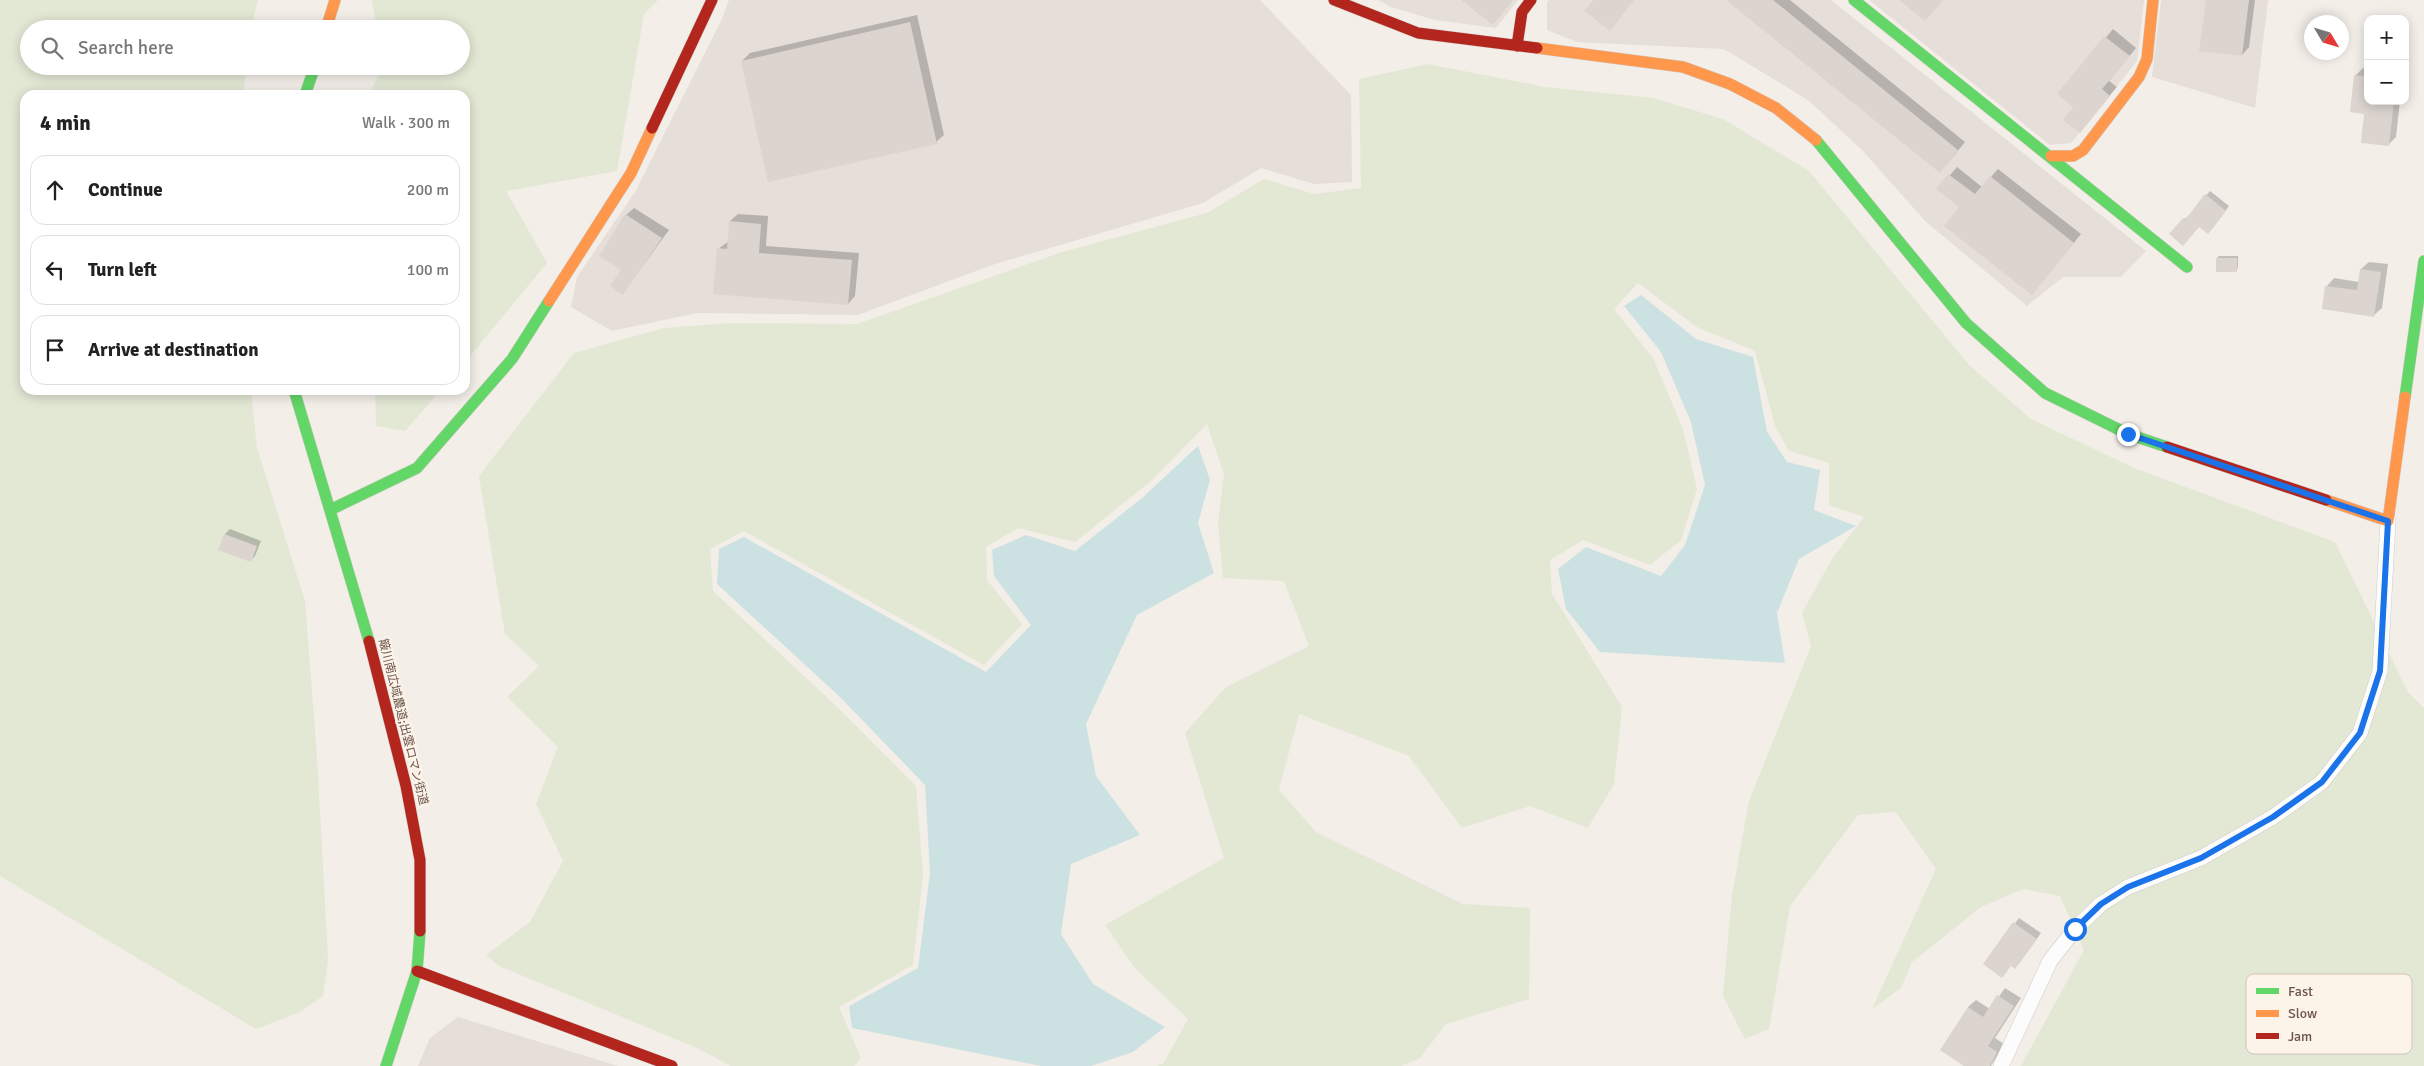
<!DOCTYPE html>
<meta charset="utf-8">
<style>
:root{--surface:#fff;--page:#f6f6f6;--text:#222;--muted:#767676;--line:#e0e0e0}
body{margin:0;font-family:Signika,"Noto Sans JP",sans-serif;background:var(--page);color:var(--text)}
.controls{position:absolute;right:15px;top:15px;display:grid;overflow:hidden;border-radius:10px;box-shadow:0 2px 12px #0003}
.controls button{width:45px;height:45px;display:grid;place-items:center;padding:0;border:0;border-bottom:1px solid var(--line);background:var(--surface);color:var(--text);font:25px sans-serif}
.compass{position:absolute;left:2304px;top:15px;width:45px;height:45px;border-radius:50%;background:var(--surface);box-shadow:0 2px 12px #0003;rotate:128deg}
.stop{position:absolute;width:15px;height:15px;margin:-11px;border:4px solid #1a73e8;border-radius:50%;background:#fff}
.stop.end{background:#1a73e8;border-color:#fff;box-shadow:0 1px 5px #0008}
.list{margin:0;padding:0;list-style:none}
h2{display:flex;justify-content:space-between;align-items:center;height:65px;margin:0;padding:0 20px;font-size:21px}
h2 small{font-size:16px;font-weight:400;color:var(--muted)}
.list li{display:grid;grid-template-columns:32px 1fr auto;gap:15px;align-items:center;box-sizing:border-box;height:70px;margin:0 10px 10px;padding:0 10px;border:1px solid var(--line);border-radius:15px}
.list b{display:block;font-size:19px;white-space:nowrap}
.list em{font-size:16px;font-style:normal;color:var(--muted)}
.icon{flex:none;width:28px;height:28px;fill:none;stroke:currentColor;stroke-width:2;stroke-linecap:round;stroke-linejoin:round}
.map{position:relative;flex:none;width:2424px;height:1066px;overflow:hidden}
.search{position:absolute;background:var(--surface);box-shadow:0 2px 12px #0003;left:20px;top:20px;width:450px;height:55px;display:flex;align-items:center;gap:12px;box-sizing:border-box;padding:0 18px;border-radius:28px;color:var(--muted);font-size:19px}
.panel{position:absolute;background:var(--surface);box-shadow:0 2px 12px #0003;left:20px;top:90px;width:450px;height:305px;border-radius:15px}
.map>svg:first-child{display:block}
.industrial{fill:#e5ded9}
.green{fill:#e2e8d4}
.water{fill:#cce2e2}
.shadow{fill:#0003}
.building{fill:#dcd4ce}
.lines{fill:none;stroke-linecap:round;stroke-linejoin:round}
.street-casing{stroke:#d2cbc7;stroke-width:16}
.fast-casing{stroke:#d2cac4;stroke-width:12}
.slow-casing{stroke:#d2cac4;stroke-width:12}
.jam-casing{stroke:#d2cac4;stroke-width:12}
.street{stroke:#fdfcfc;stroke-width:15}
.fast{stroke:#63d668;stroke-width:11}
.slow{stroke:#ff974d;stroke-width:11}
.jam{stroke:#b3261e;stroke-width:11}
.route{stroke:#1a73e8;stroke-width:6}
.labels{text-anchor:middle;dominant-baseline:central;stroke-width:4.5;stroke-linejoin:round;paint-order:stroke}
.street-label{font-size:12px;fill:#6c554d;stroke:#fcf3e9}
.key{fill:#fcf3e9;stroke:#d1c4ba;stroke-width:1}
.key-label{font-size:14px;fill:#6c554d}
</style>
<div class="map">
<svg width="2424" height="1066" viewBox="0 0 2424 1066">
<rect width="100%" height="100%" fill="#f3eee8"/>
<!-- industrial -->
<path class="industrial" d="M729 0H1260L1351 95 1352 182 1314 184 1261 168 1203 203 992 265 858 315 697 313 612 331 571 307 577 277 635 192 722 19Z
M1378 0H1518L1496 28 1435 20 1391 7Z
M1549 0H1831L2146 251 2121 277H2063L2027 306 1926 222 1863 151 1808 100 1724 49 1577 42 1547 30V3Z
M1869 0H2144L2137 61 2071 143 2050 145Z
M2161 0H2268L2255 108 2152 77Z
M458 1017 618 1066H418L430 1038Z"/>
<!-- green -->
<path class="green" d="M0 0H258L251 29H29V66H247L243 95H25V390H251L257 448 305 601 317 757 328 960 323 996 300 1012 256 1029 0 876Z
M372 0H658L644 14 617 171 506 191 547 263 465 362V95H369L383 66H461V29H377Z
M1428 64 1545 87 1653 98 1723 119 1809 171 1969 365 2031 419 2134 468 2335 542 2408 692 2424 708V1066H2021L2084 950 2060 896 2023 889 1981 907 1912 962 1901 988 1872 1009 1936 869 1896 812 1858 815 1790 906 1769 1029 1745 1039 1723 996 1732 895 1749 801 1811 646 1802 613 1832 559 1864 517 1829 505V463L1789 451 1775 426 1755 351 1697 327 1638 283 1614 309 1653 358 1683 429 1697 489 1681 540 1650 565 1583 540 1550 560 1552 594 1622 707 1614 784 1588 828 1530 806 1462 828 1409 756 1299 714 1279 790 1316 832 1463 904 1530 908 1529 999 1446 1024 1419 1059 1401 1066H1157L1163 1064 1188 1019 1135 968 1105 925 1224 858 1185 733 1226 687 1309 646 1284 581 1223 578 1218 523 1224 474 1207 424 1151 481 1075 542 1018 528 986 547 987 580 1022 624 984 665 744 531 710 549 713 591 836 706 916 786 923 876 913 965 839 1007 861 1058 854 1066H731L697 1048 499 966 486 955 530 922 563 861 536 804 558 747 507 697 539 666 505 634 479 476 574 353 664 328 732 323 857 324 1062 252 1207 213 1264 179 1314 194 1361 188 1359 79Z
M375 390H441L405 431 376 426Z"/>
<!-- water -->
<path class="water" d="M1641 295 1696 339 1753 357 1767 432 1787 462 1820 470 1814 510 1856 526 1799 559 1777 613 1785 663 1600 652 1566 609 1558 569 1586 547 1661 576 1685 545 1705 485 1691 422 1661 352 1624 306Z
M1198 446 1210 480 1198 523 1214 573 1137 615 1086 724 1096 776 1140 835 1071 864 1061 934 1093 984 1165 1027 1133 1052 1091 1066H1041L852 1028 849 1006 918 968 930 873 925 785 840 697 717 584 719 549 744 537 986 672 1031 625 994 576 992 550 1026 535 1075 551 1142 498Z"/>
<!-- shadow -->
<path class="shadow" d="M1728 0H1790L1965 142 1947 164Z
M2207 0H2255L2249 47 2242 55Z
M917 15 944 135 936 142 742 61 750 53Z
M2113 29 2136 48 2109 81 2117 87 2080 132 2075 107 2059 94Z
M2363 68 2368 69V101H2400L2396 137 2388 145 2366 113 2355 76Z
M1957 167 1982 187 1998 169 2081 234 2032 294 1960 207 1938 189Z
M2210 191 2229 206 2212 229 2199 226 2187 240 2184 219 2189 216Z
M634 208 669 230 623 293 626 215Z
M738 214 768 216 766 246 859 253 855 296 848 304 718 249 729 241 730 221Z
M2219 256H2238V268L2236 271 2217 258Z
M2369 262 2388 264 2382 308 2374 315 2323 308 2327 286 2334 278 2359 282 2361 269Z
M230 529 261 541 255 556 250 561 220 549 225 534Z
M2019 918 2041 933 2020 962 2012 965 1985 963Z
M2005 988 2021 998 1995 1038 2004 1044 1991 1066H1967L1968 1007 1976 1000 1990 1009Z"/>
<!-- building -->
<path class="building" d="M1461 0H1513L1493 25Z
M1593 0H1634L1610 31 1584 11Z
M1726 0H1773L1958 150 1940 173Z
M1899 0H1943L1925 21Z
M2206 0H2249L2242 56 2199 51Z
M910 22 937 144 768 182 741 61Z
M2104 36 2130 56 2102 89 2110 96 2080 133 2063 120 2073 107 2057 94Z
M2354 75 2368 77V101H2394L2389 146 2361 143 2364 114 2350 112Z
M1948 174 1975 194 1990 176 2074 243 2032 295 1944 226 1959 207 1936 189Z
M2205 194 2226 211 2208 234 2199 227 2183 246 2169 234 2183 218 2185 220Z
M625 214 662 238 623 295 610 286 621 270 599 256Z
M729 221 761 224 759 253 852 260 848 305 713 294 717 248 727 249Z
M2216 258H2237V272H2216Z
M2360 269 2381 272 2374 317 2322 309 2325 286 2357 290Z
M224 534 257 546 251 562 218 550Z
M2013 922 2037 939 2015 969 2011 966 2002 978 1983 964Z
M1997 995 2014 1006 1988 1046 1997 1052 1990 1066H1964L1940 1050 1968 1007 1983 1017Z"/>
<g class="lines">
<!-- street casing -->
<g class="street-casing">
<path id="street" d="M2001 1066 2050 961 2075 929 2101 904 2128 887 2201 858 2273 817 2322 782 2360 733 2380 671 2388 521"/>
</g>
<!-- fast casing -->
<g class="fast-casing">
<path id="fast" d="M1854 0 2187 267
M305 95 315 66
M1816 140 1966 323 2045 393 2128 434 2167 447
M294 390 369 641
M2405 397 2424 261
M330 510 417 468 512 359 549 301
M386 1066 417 971 420 931"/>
</g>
<!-- slow casing -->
<g class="slow-casing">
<path id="slow" d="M326 29 335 0
M1537 48 1683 67 1730 84 1776 108 1816 140
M2051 156H2073L2083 150 2139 77 2147 59 2153 0
M549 301 631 173 652 128
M2326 500 2388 521 2405 397"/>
</g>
<!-- jam casing -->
<g class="jam-casing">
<path id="jam" d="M1334 0 1418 33 1537 48
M1517 46 1522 12 1531 0
M652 128 712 0
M2167 447 2326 500
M369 641 406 786 420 860V931
M417 971 672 1066"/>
</g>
<!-- street -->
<use href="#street" class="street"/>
<!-- fast -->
<use href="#fast" class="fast"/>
<!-- slow -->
<use href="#slow" class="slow"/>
<!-- jam -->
<use href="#jam" class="jam"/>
</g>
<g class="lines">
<!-- route -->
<path class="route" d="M2075 929 2101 904 2128 887 2201 858 2273 817 2322 782 2360 733 2380 671 2388 521 2128 434"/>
</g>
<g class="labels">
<!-- street labels -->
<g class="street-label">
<text transform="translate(403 722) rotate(76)">簸川南広域農道;出雲ロマン街道</text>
</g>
</g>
<!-- legend -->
<rect x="2246" y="974" width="166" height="80" rx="8" class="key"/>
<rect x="2256" y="988" width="23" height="6" fill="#63d668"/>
<rect x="2256" y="1010" width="23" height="7" fill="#ff974d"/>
<rect x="2256" y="1033" width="23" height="6" fill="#b3261e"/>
<g class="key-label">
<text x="2288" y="996">Fast</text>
<text x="2288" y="1018">Slow</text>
<text x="2288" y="1041">Jam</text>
</g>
</svg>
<div class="controls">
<button>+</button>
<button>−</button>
</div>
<svg class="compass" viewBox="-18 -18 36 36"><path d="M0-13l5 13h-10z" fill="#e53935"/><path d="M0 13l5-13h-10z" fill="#767676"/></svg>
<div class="stop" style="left:2075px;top:929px"></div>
<div class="stop end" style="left:2128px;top:434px"></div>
<div class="search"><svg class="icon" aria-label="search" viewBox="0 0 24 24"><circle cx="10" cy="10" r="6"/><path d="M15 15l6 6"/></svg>Search here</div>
<section class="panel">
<h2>4 min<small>Walk · 300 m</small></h2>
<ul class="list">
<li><svg class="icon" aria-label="ahead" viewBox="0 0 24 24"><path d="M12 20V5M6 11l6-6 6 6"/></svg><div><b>Continue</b></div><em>200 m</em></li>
<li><svg class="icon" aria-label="left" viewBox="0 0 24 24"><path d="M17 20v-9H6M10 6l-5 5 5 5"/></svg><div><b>Turn left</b></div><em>100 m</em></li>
<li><svg class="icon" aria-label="arrive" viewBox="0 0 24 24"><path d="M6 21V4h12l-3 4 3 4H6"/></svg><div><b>Arrive at destination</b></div></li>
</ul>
</section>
</div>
